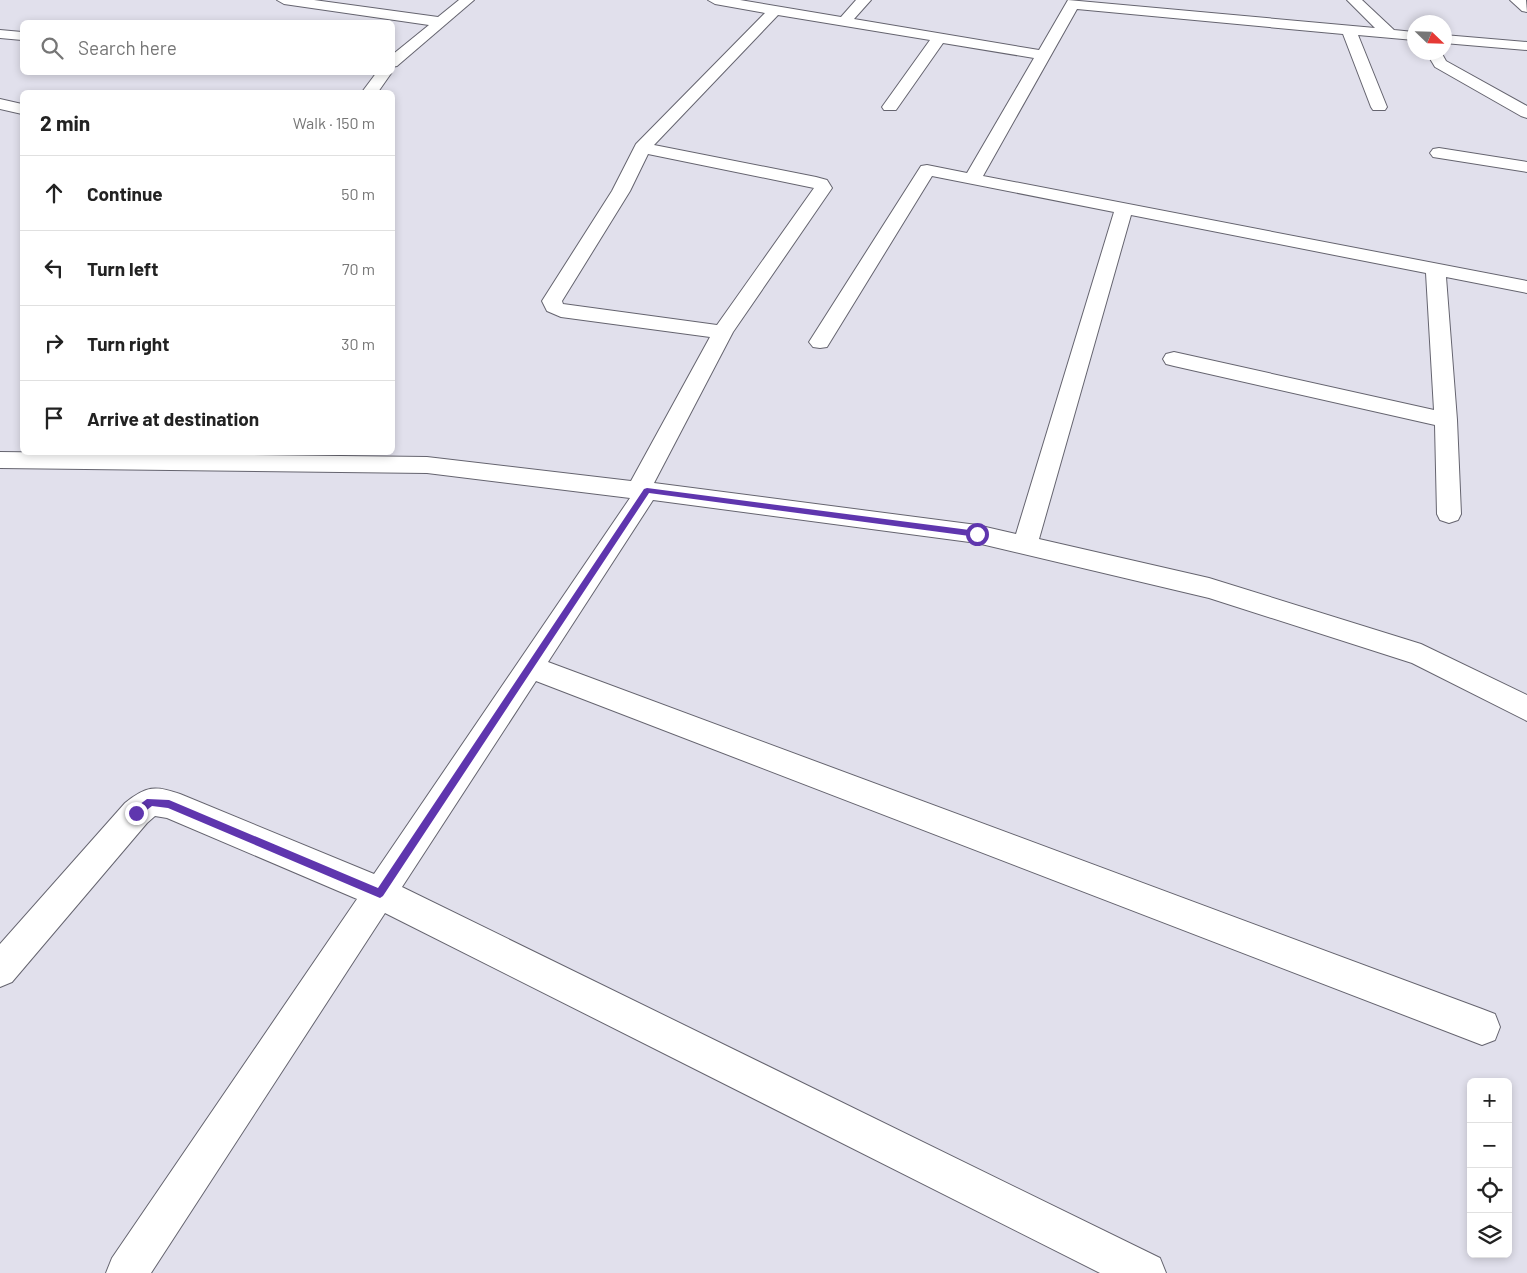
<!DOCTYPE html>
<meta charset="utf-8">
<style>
:root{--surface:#fff;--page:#f2f2f2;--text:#222;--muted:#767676;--line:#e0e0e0}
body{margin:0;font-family:Barlow,sans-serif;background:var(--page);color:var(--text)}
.controls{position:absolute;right:15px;bottom:15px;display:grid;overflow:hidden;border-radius:8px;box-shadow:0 2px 8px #0003}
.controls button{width:45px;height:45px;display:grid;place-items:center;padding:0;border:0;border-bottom:1px solid var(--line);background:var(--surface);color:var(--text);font:25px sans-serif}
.compass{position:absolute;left:1407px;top:15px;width:45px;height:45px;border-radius:50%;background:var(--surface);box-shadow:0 2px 8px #0003;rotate:113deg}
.stop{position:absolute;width:15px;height:15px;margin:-11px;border:4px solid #5f36ae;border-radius:50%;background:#fff}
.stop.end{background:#5f36ae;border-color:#fff;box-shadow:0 1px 5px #0008}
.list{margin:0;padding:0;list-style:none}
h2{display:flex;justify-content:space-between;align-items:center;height:65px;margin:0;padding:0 20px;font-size:21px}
h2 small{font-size:16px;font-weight:400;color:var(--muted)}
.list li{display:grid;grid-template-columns:32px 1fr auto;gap:15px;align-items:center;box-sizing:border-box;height:75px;padding:0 20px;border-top:1px solid var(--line)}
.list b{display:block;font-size:19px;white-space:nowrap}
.list em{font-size:16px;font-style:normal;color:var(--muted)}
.icon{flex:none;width:28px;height:28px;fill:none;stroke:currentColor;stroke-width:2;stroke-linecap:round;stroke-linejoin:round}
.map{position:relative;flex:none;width:1527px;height:1273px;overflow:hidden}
.search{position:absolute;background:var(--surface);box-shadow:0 2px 8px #0003;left:20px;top:20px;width:375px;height:55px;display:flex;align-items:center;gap:12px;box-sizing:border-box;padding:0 18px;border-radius:8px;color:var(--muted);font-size:19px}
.panel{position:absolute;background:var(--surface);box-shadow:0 2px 8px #0003;left:20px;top:90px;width:375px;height:365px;border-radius:8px}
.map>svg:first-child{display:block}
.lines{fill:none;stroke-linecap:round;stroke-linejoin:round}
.street-casing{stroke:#65646f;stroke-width:2}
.primary-casing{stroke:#65646f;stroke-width:2}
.street{fill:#fff;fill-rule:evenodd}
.primary{fill:#fff;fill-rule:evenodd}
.route{fill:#5f36ae}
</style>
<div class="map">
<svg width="1527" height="1273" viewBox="0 0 1527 1273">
<rect width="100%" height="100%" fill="#e1e0ec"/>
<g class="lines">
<!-- street casing -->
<g class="street-casing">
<path id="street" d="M277 0H314L438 17 459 0H474L397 66 392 67V55L429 25 284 4Z
M708 0H740L841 17 856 0H871L854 19 1039 50 1068 0 1375 28 1347 0H1362L1394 30 1414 32V40L1358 35 1387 107 1385 110H1373L1371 107 1343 34 1077 9 983 176 1527 281V293L1446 277 1457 420 1461 514 1458 520 1449 523 1440 520 1437 514 1435 425 1174 366 1166 364 1163 359 1166 354 1174 352 1434 410 1426 273 1131 215 1039 539 1209 578 1421 644 1527 695V721L1412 663 1209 598 977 543 653 500 548 662 1482 1009 1495 1014 1500 1027 1495 1040 1482 1045 536 681 402 887 1160 1258 1166 1273H1100L385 913 151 1273H106L112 1258 357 899 167 818 155 816 147 823 12 982 0 987V944L125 803C146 786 155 785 180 794L374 874 630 498 427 473 0 468V452L427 457 631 481 710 337 561 317 547 311 542 301 612 191 636 144 765 13 715 4ZM778 15 930 40 882 107 884 110H896L943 43 1034 58 967 173 927 165 921 166 809 342 813 347 820 348 827 347 932 176 1114 212 1016 534 977 525 654 483 733 332 832 188 827 180 816 177 654 145ZM648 154 814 188 717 325 563 304 562 301 630 191Z
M0 30 22 32V40L0 38Z
M1444 35 1527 42V50L1444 43Z
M1426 52H1441L1446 61 1527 106V118L1521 116 1435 67Z
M377 72H392L378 92H362Z
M0 99 22 104V114L0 109Z
M1439 148 1527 162V172L1433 157 1430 153 1433 149Z"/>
</g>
<!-- primary casing -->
<g class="primary-casing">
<path id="primary" d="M1510 0H1526L1527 12 1522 11Z"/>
</g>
<!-- street -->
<use href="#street" class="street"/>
<!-- primary -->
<use href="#primary" class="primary"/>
</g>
<!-- route -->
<path class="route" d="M647 488 977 531 981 534 977 537 649 493 383 896 380 898 168 808 152 806 139 816H132V810L147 799 169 800 378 888 644 489Z"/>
</svg>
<div class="controls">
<button>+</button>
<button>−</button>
<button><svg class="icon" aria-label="locate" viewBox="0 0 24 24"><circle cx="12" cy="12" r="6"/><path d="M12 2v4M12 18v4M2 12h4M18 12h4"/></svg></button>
<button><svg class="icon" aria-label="layers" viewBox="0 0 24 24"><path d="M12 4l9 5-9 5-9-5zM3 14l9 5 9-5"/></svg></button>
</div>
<svg class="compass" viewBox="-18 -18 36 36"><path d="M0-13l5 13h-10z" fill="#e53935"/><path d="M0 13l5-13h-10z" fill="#767676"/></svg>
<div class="stop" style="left:977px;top:534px"></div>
<div class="stop end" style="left:136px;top:813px"></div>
<div class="search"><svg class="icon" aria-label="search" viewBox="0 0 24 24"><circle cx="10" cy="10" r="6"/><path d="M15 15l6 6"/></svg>Search here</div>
<section class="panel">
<h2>2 min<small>Walk · 150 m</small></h2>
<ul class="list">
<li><svg class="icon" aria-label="ahead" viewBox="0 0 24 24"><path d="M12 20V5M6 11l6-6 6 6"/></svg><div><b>Continue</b></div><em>50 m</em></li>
<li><svg class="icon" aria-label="left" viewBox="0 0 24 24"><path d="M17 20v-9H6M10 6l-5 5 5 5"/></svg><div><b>Turn left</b></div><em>70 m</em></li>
<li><svg class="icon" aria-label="right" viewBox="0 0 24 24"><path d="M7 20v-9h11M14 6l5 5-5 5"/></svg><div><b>Turn right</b></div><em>30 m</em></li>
<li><svg class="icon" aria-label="arrive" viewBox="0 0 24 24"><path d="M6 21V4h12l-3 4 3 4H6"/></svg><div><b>Arrive at destination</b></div></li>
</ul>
</section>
</div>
